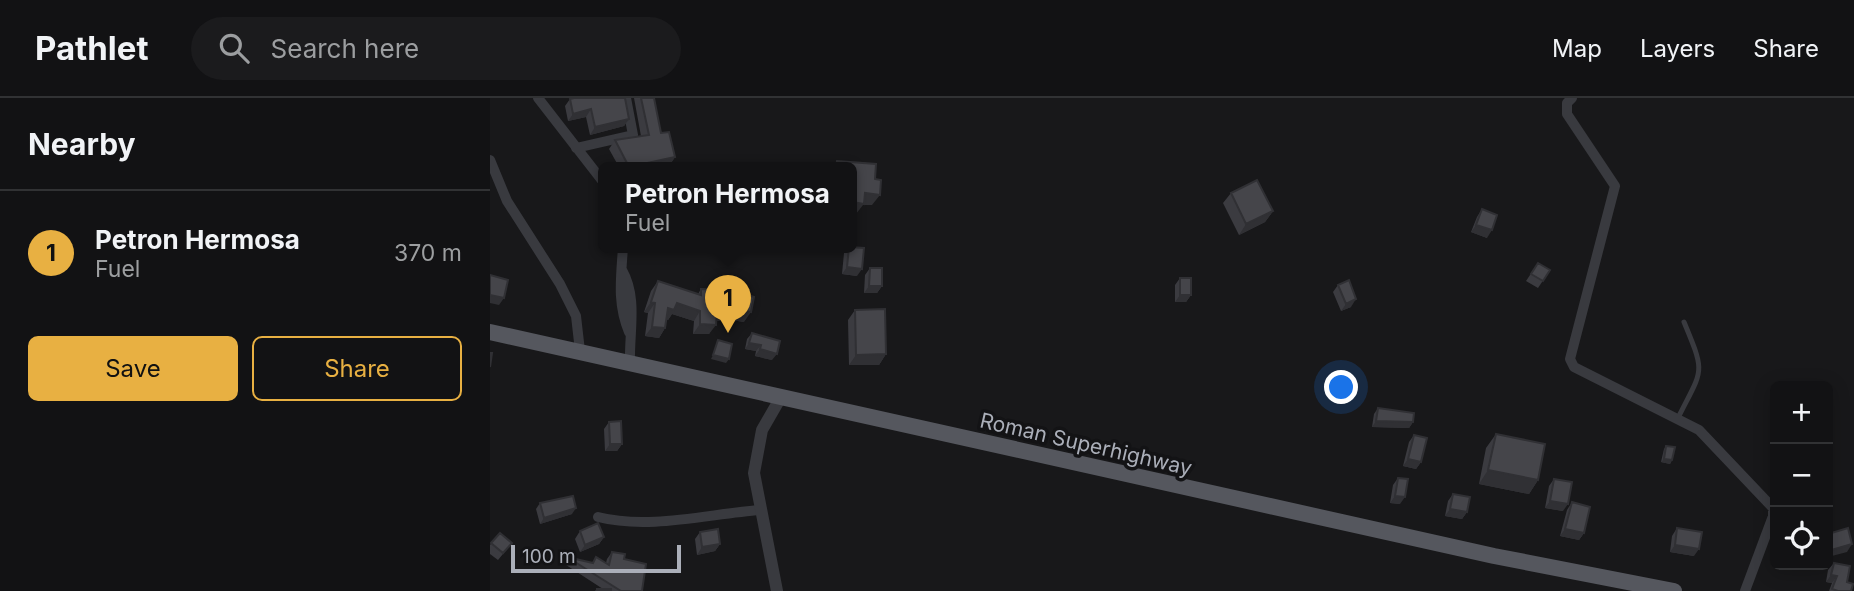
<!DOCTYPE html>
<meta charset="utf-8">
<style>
:root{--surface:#121214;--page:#1b1b1d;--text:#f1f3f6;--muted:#9c9ea0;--line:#313234;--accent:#e8b042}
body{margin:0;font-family:Inter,sans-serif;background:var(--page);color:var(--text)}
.controls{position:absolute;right:21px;bottom:21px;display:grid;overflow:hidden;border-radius:10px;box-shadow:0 4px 18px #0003}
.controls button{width:63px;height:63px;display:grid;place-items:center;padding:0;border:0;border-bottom:2px solid var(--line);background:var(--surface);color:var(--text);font:35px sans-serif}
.scale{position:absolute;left:21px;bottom:18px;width:170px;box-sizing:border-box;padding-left:7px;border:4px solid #abafb9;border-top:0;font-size:19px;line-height:24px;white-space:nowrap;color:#abafb9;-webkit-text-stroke:5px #131315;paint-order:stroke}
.you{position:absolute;left:852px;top:290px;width:24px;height:24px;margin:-18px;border:5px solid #fff;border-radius:50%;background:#1a73e8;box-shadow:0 0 0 10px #1a73e833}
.badge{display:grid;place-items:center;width:46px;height:46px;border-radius:50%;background:var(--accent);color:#111;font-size:23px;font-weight:700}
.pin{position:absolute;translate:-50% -58px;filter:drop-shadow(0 2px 4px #0008)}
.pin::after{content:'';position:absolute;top:37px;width:24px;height:21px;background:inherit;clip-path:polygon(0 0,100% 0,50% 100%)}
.popup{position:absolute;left:108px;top:64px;width:259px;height:91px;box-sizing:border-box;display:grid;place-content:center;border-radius:10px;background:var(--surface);filter:drop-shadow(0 2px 5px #0005);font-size:23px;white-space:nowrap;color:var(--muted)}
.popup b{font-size:26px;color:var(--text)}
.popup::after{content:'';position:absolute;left:50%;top:100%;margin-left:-14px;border:14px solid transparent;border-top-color:var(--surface)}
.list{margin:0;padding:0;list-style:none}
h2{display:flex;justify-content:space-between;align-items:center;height:91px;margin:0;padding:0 28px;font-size:30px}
h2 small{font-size:23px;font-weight:400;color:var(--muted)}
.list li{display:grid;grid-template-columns:46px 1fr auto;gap:21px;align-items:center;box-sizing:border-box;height:126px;padding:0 28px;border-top:2px solid var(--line)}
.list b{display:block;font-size:26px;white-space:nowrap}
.list p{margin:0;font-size:23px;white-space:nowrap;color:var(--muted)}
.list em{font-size:23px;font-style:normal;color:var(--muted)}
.actions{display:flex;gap:14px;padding:21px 28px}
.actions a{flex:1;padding:16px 0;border:2px solid var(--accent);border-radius:10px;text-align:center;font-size:24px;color:var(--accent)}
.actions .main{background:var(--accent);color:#111}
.icon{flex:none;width:38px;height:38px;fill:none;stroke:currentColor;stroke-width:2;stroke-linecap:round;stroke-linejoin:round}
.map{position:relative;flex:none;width:1364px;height:493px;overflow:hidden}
header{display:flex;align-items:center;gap:42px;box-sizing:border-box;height:98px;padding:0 35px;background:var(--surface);border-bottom:2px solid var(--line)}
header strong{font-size:33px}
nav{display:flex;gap:38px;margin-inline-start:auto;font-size:24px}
.search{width:490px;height:63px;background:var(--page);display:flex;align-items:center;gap:18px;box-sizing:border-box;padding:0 24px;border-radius:38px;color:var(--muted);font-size:26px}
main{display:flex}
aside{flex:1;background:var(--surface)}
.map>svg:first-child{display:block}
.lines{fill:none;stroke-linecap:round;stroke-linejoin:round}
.service{stroke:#393a3f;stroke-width:5}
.minor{stroke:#393a3f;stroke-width:10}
.tertiary{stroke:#393a3f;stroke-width:12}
.primary{stroke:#55575e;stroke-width:16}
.wall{fill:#3b3b40}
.shaded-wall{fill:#303034}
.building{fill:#45454a;stroke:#303034;stroke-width:2}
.labels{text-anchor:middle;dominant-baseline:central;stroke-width:7;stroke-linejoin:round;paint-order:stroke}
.street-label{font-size:21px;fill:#abafb9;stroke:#131315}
</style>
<header>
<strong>Pathlet</strong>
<div class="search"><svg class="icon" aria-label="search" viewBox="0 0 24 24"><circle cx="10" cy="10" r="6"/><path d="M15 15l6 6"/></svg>Search here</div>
<nav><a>Map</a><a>Layers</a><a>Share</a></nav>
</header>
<main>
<aside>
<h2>Nearby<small></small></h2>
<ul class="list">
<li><span class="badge">1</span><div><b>Petron Hermosa</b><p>Fuel</p></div><em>370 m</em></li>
</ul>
<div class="actions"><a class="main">Save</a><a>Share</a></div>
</aside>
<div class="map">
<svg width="1364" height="493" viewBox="0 0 1364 493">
<rect width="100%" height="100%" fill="#18181a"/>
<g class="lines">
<!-- service -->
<path class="service" d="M1188 320C1213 270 1216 277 1194 224"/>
<!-- minor -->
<path class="minor" d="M48 0 114 85
M1082 0 1077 5V16L1125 88 1080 261 1084 269 1209 332 1283 410V418L1255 493
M86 50 143 37 136 0
M0 62 17 103 70 186 86 218 90 253
M133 149C131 180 127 205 139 234
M132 172C148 200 139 233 140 265
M108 419C159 432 218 416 270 412"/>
<!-- tertiary -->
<path class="tertiary" d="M287 493 264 375 272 332 291 299"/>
<!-- primary -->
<path class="primary" d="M0 234 1004 458 1184 493"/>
</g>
<!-- wall -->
<path class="wall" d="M144 0H164L171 35 185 59 179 68 174 69H129L119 51 125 42 151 38Z
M80 1 139 21 134 28 100 37 96 19 78 23 75 8Z
M741 95 783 113 775 124 749 137 733 105Z
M992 111 997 140 981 134 987 119Z
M359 149H362L367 178 352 176 354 155Z
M1048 165 1060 172 1048 190 1036 183Z
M380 170 392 188 387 195H374L375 177Z
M690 180 701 197 696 204H685V187Z
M168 183 208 196 211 191 254 224 235 221 234 223H226L219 236H203L204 223 182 216 178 222 176 221 175 230 169 240 155 238 158 215 154 214 161 193Z
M848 187 861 209 851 213 843 194Z
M365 212 396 256 389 267H359L358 222Z
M262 235 282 262 265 258 266 253 255 251 257 241Z
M888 310 923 324 919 330 882 329 884 316Z
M119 324 132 346 127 353H115L114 331Z
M1006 336 1048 382 1039 396 989 386 996 350Z
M924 337 931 364 926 371 913 368 919 344Z
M1176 348 1182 362 1180 366 1171 364 1174 351Z
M908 380 910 406 900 405 903 387Z
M1064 381 1073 413 1055 410 1059 388Z
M963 396 977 414 972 421 955 418 958 403Z
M1082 404 1094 435 1089 442 1070 438 1077 412Z
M50 405 82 416 50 426 46 411Z
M1187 430 1204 458 1180 454 1182 438Z
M90 433 114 439 109 446 90 454 85 441Z
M210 434 230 446 225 453 207 457 205 441Z
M10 435 22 445 8 462 0 456V447Z
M122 454 134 461 152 493H105L107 491H113L73 465 77 459 103 465H116L117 461Z
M1344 465 1357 484 1361 493H1339L1342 485 1336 484 1338 472Z"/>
<!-- shaded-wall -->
<path class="shaded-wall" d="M101 11 96 19 78 23 83 16Z
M139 21 134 28 100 37 105 29Z
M185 59 179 68 174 69H143Z
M375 95 390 97 382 107H373L366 116H362V104Z
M783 113 775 124 749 137 756 126Z
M986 127 1002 132 997 140 981 134Z
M357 169 372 171 367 178 352 176Z
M379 188H392L387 195H374Z
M0 197 14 200 9 207 0 205Z
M690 197H701L696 204H685Z
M866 201 861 209 851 213 856 206Z
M161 204 165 205 158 215 154 214Z
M187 205 210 213 204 223 182 216 178 222 171 219 178 210Z
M241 211 261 214 254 224 235 221 234 223 220 222 227 213Z
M210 226 226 227 219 236H203Z
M162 229 175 230 169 240 155 238Z
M259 245 271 247 266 253 255 251Z
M270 251 287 256 282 262 265 258Z
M396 256 389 267H359L366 257Z
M223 257 239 261 236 265 221 261Z
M886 323 923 324 919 330 882 329Z
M120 346H132L127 353H115Z
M918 361 931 364 926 371 913 368Z
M1174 361 1182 362 1180 366 1171 364Z
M998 372 1048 382 1039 396 989 386Z
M905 398 915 399 910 406 900 405Z
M1060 403 1078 406 1073 413 1055 410Z
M86 410 82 416 50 426 54 420Z
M960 411 977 414 972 421 955 418Z
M1075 431 1094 435 1089 442 1070 438Z
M114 439 109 446 90 454 95 447Z
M230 446 225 453 207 457 212 449Z
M1362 446 1357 454 1338 459V453Z
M1185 447 1209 451 1204 458 1180 454Z
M1341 477 1347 478 1342 485 1336 484Z"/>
<!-- building -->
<path class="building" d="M84 0H135L139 21 105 29 101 11 83 16 80 1Z
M151 0H164L171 35 179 34 185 59 139 69 125 42 159 37Z
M347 63 386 66 385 81 391 82 390 97 375 95 374 106 362 104V69H346Z
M767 82 783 113 756 126 741 95Z
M992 111 1007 117 1002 132 986 127Z
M359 149 374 150 372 171 357 169Z
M1048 165 1060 172 1053 183 1041 176Z
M380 170H392V188H379Z
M0 177 18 182 14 200 0 197Z
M690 180H701V197H690Z
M859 182 866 201 856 206 848 187Z
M168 183 211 197V191L242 192 264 199 261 214 241 211V213H227L226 227 210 226V213L187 205 184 212 178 210 175 230 162 229 165 205 161 204Z
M395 211 396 256 366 257 365 212Z
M262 235 290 243 287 256 270 251 271 247 259 245Z
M228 242 242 246 239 261 223 257Z
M0 255H2L0 269Z
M888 310 924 315 923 324 886 323Z
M131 323 132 346H120L119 324Z
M1006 336 1055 346 1048 382 998 372Z
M924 337 937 340 931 364 918 361Z
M1176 348 1185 349 1182 362 1174 361Z
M908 380 918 381 915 399 905 398Z
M1064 381 1082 384 1078 406 1060 403Z
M963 396 980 399 977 414 960 411Z
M83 398 86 410 54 420 50 405Z
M1082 404 1100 409 1094 435 1075 431Z
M108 425 114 439 95 447 90 433Z
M1187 430 1212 434 1209 451 1185 447Z
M1358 430 1362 446 1338 453V436Z
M228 431 230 446 212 449 210 434Z
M10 435 22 445 13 455 1 445Z
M122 454 135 456 134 461 156 466 152 493H131L77 459 103 465 106 459 119 467Z
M1344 465 1360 468 1357 484 1363 486 1361 493H1348L1342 491 1347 478 1341 477Z
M107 491H121V493H107Z"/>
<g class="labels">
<!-- street labels -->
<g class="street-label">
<text transform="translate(596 346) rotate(13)">Roman Superhighway</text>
</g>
</g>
</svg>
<div class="controls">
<button>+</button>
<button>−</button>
<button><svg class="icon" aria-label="locate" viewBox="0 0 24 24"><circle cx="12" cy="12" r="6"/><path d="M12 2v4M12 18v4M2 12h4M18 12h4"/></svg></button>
</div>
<div class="scale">100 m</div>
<div class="you"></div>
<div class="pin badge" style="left:238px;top:235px">1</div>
<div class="popup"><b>Petron Hermosa</b>Fuel</div>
</div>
</main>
